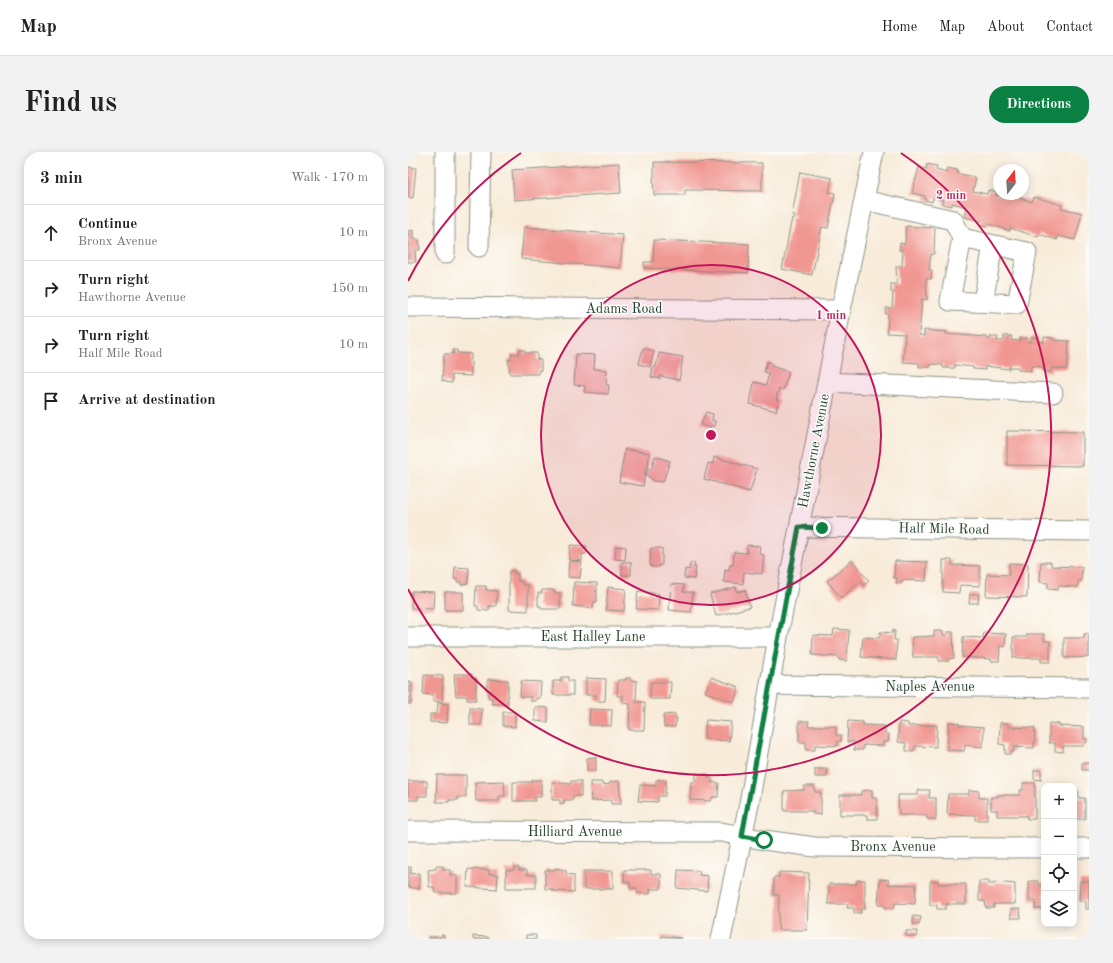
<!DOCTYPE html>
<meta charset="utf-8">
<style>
:root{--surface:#fff;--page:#f2f2f2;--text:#202124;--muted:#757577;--line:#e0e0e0;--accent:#0b8043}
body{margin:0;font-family:"Old Standard TT",serif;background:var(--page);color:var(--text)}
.controls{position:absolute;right:12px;bottom:12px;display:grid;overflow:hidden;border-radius:8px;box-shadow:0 2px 10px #0003}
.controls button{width:36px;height:36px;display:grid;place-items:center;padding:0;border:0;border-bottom:1px solid var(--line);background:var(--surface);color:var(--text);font:20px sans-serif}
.compass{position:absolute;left:585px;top:12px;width:36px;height:36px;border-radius:50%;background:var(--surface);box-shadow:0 2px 10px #0003;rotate:17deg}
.stop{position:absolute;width:12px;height:12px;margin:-9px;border:3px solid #0b8043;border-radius:50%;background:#fff}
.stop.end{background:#0b8043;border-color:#fff;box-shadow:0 1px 4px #0008}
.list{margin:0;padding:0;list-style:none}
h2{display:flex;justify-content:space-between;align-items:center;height:52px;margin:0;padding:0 16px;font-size:17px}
h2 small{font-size:13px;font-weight:400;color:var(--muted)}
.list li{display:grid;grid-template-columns:26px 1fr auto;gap:12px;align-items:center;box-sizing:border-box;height:56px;padding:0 16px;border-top:1px solid var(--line)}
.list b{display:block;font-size:15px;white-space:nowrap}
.list p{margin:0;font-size:13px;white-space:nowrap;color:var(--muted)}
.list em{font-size:13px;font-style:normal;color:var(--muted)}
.icon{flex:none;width:22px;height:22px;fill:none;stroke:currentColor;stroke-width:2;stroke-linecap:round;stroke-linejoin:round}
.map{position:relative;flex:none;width:681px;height:787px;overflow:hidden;border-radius:16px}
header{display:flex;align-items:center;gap:24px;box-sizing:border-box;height:56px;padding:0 20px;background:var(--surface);border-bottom:1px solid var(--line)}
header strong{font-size:19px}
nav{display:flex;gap:22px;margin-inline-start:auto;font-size:14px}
.intro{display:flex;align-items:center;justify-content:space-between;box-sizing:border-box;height:96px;padding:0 24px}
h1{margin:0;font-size:28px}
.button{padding:10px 18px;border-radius:16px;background:var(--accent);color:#fff;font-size:14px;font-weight:700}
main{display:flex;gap:24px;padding:0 24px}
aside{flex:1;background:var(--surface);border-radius:16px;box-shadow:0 2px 10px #0003}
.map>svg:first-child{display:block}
.building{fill:#f19792}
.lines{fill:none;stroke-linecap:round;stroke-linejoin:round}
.minor-casing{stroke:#8c9486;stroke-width:21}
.minor{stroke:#fff;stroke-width:19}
.route{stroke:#0b8043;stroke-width:5}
.ring{fill:none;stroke:#c2185b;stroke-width:2}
.labels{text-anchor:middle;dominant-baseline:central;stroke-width:3;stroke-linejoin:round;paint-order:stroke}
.street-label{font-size:14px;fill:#1f3d34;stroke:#fdfcf7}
.centre{fill:#c2185b;stroke:#fdfcf7;stroke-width:2}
.ring-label{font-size:12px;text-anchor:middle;font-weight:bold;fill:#c2185b;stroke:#fdfcf7;stroke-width:3;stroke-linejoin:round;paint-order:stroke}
</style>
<header>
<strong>Map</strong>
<nav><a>Home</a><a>Map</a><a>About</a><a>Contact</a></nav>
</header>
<div class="intro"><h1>Find us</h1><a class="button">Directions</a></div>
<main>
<aside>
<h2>3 min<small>Walk · 170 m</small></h2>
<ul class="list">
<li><svg class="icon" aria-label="ahead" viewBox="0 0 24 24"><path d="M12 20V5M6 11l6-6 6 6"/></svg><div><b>Continue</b><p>Bronx Avenue</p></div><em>10 m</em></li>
<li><svg class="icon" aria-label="right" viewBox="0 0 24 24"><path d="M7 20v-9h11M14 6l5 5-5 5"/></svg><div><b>Turn right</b><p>Hawthorne Avenue</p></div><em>150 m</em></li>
<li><svg class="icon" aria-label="right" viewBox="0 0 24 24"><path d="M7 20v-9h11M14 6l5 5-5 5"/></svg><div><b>Turn right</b><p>Half Mile Road</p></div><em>10 m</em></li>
<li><svg class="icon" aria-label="arrive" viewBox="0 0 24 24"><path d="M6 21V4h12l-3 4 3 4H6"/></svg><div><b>Arrive at destination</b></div></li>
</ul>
</aside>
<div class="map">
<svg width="681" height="787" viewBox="0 0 681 787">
<rect width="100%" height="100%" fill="#fdfcf7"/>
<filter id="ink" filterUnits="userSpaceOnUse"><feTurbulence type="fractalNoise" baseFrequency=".025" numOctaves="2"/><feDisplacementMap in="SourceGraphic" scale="8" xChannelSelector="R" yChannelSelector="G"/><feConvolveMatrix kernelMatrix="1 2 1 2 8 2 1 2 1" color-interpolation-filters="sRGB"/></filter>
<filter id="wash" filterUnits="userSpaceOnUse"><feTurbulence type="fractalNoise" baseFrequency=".012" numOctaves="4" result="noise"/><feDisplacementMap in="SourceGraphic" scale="16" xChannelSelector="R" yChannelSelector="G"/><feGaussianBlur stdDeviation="0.9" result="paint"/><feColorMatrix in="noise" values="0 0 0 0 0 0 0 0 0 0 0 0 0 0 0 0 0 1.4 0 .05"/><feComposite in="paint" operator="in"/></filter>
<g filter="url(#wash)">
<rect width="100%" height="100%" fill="#f8ebd9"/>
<g id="blocks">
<!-- building -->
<path class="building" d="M246 10 354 11V39L277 38V43H246L245 25H246Z
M211 11 213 41 106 48 104 18Z
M519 12 529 14 528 18 538 21 539 16 549 18V21L568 26 565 39 579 42 580 38 589 40 588 43 599 46 600 42 624 50 626 45 654 53 653 56 674 61 667 88 650 84 649 88 631 82 630 85 602 76V79L581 72 579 74 572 72 573 69 557 65 559 55 544 51V54L534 52 535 48 525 46 524 50 517 48V44L504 41 511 15 518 17Z
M0 15 8 16 5 46 0 45Z
M392 20 424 26 421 40 427 41 420 76 414 75 404 123 374 117 384 66 386 67 387 63H384Z
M498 74 527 76 526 102H523L521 118H524L523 127H518L519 148 514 147 511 183 516 184V178L539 180 538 182 579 185V187H582V185H590L589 189H596V184H604L603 188 612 189V186H620V190H623V185L631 186 630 190H636V185L645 186V188L661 189 659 217 643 216V220L635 219V215L623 214V219L610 218V215H601V217L577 214V218L565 217V215L547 213V216H535V213L523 212 522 215H511V211L495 210 497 182 479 181 480 162H477L478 156H484L485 140H483V132H489L488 114H494L495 98H491L492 91 497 92Z
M116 75 215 83 212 116 113 107Z
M5 78V87L11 88 12 98H7L8 110H0V79Z
M246 88 341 92 340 121 236 116V110H245Z
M235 196 246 199 242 215 231 212Z
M45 198H49V201L63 202V224L44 223V231L37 230V228L34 229 36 202H45Z
M111 198H117V201H129V207L133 208V218H131V222H102L100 207 103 208V202H111Z
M251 201 275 205 271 228 252 224V227L243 225 245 215H248Z
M168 202 187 203 186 217 199 218 198 233H201L200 242 176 240 177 234 166 233Z
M359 210 364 211 363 214 381 220 375 238 371 237 368 247 371 248 368 259 342 252 346 230 358 233 361 221 356 220Z
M298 260 305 262 304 268 307 269 306 275 303 273 302 276 293 273Z
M599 279 675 280V314L599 313Z
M217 297 241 301 240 315H238L235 334 211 330Z
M247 304 262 309 255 330 244 329V327L238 323 240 317 243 318Z
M306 305 349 317 342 340 296 327 300 311 305 312Z
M162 393 179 394 178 402H174V409L161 408Z
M339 393 352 394 351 402 356 403 354 422 336 420 335 432 316 430 317 417 321 418 322 413H325L326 400 339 401Z
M208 394 218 395 217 408 207 407Z
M243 396H254V413H251V415H243L242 412Z
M444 408 461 429 456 433 453 429 433 446 419 429Z
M535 408H544V413L572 414V434L552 433 551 441 535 440Z
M161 409 174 410 172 426 160 425Z
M487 409 519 410 518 429 494 428V431H488L489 426H486Z
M214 410H223V423H214Z
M633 410H643V414L674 415 673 429H670V435L650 434V438L640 437V431L632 430Z
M282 411H287L286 415H288L286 427 276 426 277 417 281 418Z
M601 411 620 412 619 445 578 444 579 422 601 423Z
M47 415 61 416 60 431 53 433V430H49V427H46Z
M101 419H107V422H110V429H114L115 433H120V459L101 458Z
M166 430 189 431V439H187L189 440V450H186L185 456 165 454Z
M263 432 276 433 275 440H285L283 460 261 458Z
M68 434H78V438L89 439 88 454H81V459L70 458V454H67Z
M200 435 218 437 216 459 198 458Z
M328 435 329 440 337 438 342 455 308 464 302 442Z
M134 438H146V441H152V457H133V454H130V441H134Z
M4 439 26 440 25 457 3 456Z
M230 439 251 442 250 458 228 457Z
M37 440H55V458H37Z
M562 442H571L570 451H561Z
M426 477 441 478 439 509 431 508V505L404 503 405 483 425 484Z
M485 478 487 479 486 488H489L488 508 453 505 455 485 472 486V480L485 481Z
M526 479H535V483H539V480H545L546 506 540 507 541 509H531V505H505L504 485 526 484Z
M576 481 598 482 597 495 592 494 591 509H583V507L554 505 555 485 575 486Z
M619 482H636V489H642V510H633V506H605V485H619Z
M676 482H681V505L656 506V486H676Z
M46 522H64V526H68V548H59V544H48Z
M16 523 35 524 34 550 25 549V543L15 542Z
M153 525H160V529H165V543H145V529H153Z
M303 525 331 535 326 550 297 540Z
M178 526 198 527 197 549H187L188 543H178Z
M218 526H223V528L229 529 228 550H237L236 578H221L222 552 215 551V544H209L210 528H218Z
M80 527 100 528V552H84V546H80V538H78Z
M0 529H3V552H0Z
M113 529 133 530 132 546H128V549H122L123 545H112Z
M243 530H263L262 547H242Z
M30 551 40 552 39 571 22 570V562H29Z
M127 555 140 556V570L127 569Z
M62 556 74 557 73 573H62Z
M182 557 204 558 203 574 181 573Z
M95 560H107V575L95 574Z
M267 562V566H269L267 575H256L255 563Z
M298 568 323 570 321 589 296 587Z
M391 569H401L400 574H428V583H433V589H430L429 594 407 593V598H398V590H391Z
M440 569 455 570V573L477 574V582H481L480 590H475V594L455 593V598H446V590H439Z
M491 570 500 571V574L529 573 528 595 507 594 506 599H498V591L490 590Z
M541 570 551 571V573L576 575 575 595 557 593 556 599 539 598Z
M592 571H600V575L627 576 626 596 606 595V600L603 599V602H597V593L591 592Z
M641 571 651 572V574L676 575V587H679V590L675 594H655V600L647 599V591H641Z
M188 605V619H179V606Z
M674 611H681V618H674Z
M407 617H419V625H407Z
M626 618H633V628L626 627Z
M288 621 300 622V626H304V631H311L310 645H304L303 649 282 648 283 630H287Z
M29 623H58V645H50V648H41V650H28Z
M124 628H133V645H127V649H105V630H124Z
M248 628H258L257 644H250V650L230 649 232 633 248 634Z
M0 629H19V644H10V648H0Z
M96 629 97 644H91V649H68L67 630Z
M163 629H173V644H165V648H156V651L152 652V648H144V630L163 632Z
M211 629 213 652H203V648L183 649 182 630H194V633L202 632V630Z
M615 631H627V667H619V664H589V658H583V645H590V643H612V638H615Z
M396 634H406L407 640H413V663L405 662V659H376V639L396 638Z
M464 638V646H469V667H459V663H432V643H453V639Z
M510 638H522L521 646H528V667H519L518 663H491L490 643H510Z
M561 638 571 639V646H579V668H567V663L539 662 540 642H561Z
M666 638H670L671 646H677V667H668V662H666Z
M28 714H35V718H42V723H49V741H27L26 735H21L20 718 28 717Z
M0 715H3V722L11 721V737L0 735Z
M106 715H111V718H119V723H128V736H98V718H106Z
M147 716 158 718V722L166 723V740L144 739V737H137V718H147Z
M60 717 81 718V722H90L89 737 59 735Z
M216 718H243V722H253V737H242V742L229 741V736H222V730H216Z
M270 718 292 719 291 723 300 724 299 739 269 736Z
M176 719H205V737H176Z
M371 720 401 721 399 778H370L371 743H366V725H371Z
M472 727 481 728 480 732 508 733 507 752 487 751 486 756H477V753H470Z
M449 728H457V757H453V761H446V756H439L440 752H420L421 732H449Z
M522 729H530V732H558V752H538V757H529V753H522Z
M571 729H581V732H587V730L607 732V752H586V756H578L577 749H571Z
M621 729H630V732H636V757H627L628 749H621Z
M672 729H681V757H678V749H671Z
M603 757H612L613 766H603Z
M505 764 513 765 511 773 505 772Z
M498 779H509L508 785 498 784Z
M33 783H36V787H20V785H33Z
M118 783H128V787H118Z
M65 784 80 785V787H65Z
M254 784 273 786V787H253Z"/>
</g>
</g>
<g filter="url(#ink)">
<use href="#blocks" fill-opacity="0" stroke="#8c9486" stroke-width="1"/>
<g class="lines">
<!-- minor casing -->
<g class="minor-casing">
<path id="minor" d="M456 48 545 68 554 86 542 149 609 152 619 100 554 86
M71 95 73 0
M37 102V0
M575 150 585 93
M0 155 433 158
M419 230 645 241
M391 375 681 379
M0 485H370
M363 533 681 536
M0 679 313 680 356 688 407 695 636 696
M666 696H681
M313 787 342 647 370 485 433 158 466 0"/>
</g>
<!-- minor -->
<use href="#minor" class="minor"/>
</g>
</g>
<g class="lines" filter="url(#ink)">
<!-- route -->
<path class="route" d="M356 688 334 684 391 375 414 376"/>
</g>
<!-- distance rings -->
<circle cx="303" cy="283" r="170" fill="#c2185b" fill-opacity=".12"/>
<g class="ring">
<circle cx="303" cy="283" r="170"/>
<path d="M0 129A340 340 0 0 1 113 1M493 1A340 340 0 1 1 0 437"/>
</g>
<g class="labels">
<!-- street labels -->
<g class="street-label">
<text x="216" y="157">Adams Road</text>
<text transform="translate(406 299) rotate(-79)">Hawthorne Avenue</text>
<text transform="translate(536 377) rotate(1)">Half Mile Road</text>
<text x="185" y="485">East Halley Lane</text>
<text x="522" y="535">Naples Avenue</text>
<text x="167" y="680">Hilliard Avenue</text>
<text x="485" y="695">Bronx Avenue</text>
</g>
</g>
<circle cx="303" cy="283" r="6" class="centre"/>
<g class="ring-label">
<text x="543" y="47">2 min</text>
<text x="423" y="167">1 min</text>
</g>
</svg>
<div class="controls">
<button>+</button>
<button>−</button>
<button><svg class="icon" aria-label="locate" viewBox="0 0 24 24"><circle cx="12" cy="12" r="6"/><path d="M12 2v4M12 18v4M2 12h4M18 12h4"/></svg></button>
<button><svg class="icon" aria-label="layers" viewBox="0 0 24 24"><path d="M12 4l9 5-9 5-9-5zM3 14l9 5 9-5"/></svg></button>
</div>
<svg class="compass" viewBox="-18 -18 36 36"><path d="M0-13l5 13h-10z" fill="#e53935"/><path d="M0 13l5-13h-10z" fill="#757577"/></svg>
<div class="stop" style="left:356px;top:688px"></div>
<div class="stop end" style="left:414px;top:376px"></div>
</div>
</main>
